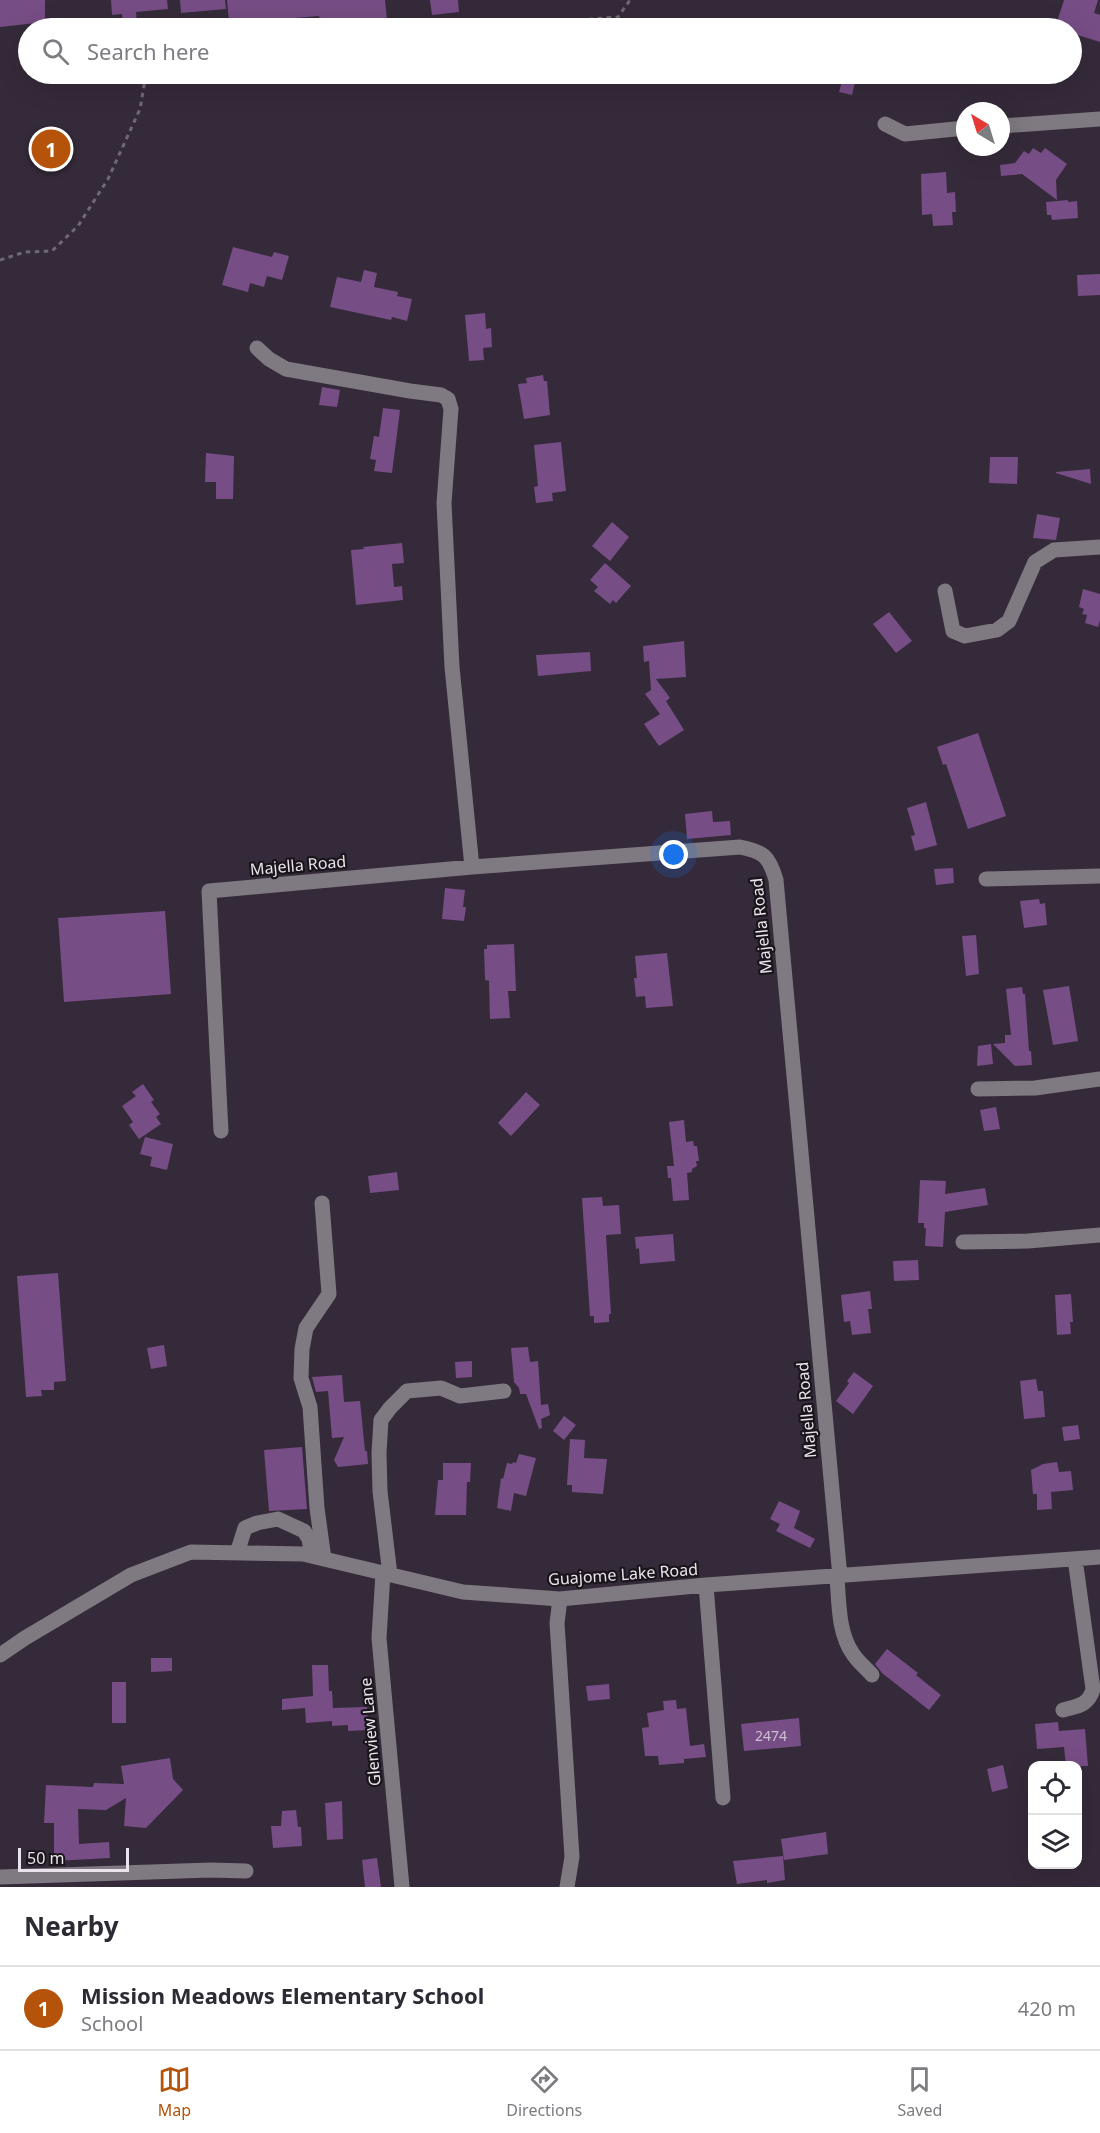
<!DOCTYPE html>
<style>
:root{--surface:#fff;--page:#f7f7f7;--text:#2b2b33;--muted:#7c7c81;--line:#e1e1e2;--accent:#b45309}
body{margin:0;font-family:"Noto Sans",sans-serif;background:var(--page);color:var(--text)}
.controls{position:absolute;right:18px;bottom:18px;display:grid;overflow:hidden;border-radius:12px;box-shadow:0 6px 24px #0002}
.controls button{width:54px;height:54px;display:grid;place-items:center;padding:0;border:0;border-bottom:2px solid var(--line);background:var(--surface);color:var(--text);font:30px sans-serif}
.compass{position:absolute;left:956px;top:102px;width:54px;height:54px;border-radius:50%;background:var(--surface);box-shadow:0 6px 24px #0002;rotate:322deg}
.scale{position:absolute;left:18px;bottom:15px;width:111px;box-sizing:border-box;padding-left:6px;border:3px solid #eae3ec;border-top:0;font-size:16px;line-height:21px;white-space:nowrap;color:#eae3ec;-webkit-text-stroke:4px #1a151b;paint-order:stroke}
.you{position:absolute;left:674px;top:855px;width:21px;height:21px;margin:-15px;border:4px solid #fff;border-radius:50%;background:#1a73e8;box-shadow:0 0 0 9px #1a73e833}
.badge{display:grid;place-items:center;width:39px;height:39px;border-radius:50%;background:var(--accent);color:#fff;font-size:20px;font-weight:700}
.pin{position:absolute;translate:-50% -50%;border:3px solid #fff;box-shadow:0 2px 6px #0006}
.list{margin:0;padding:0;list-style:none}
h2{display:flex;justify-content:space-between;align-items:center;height:78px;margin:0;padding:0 24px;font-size:26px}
h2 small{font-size:20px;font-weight:400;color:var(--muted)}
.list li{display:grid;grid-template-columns:39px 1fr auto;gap:18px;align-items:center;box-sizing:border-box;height:84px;padding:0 24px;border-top:2px solid var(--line)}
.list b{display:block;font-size:22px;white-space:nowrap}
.list p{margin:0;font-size:20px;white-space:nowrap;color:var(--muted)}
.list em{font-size:20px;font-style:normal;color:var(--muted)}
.icon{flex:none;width:33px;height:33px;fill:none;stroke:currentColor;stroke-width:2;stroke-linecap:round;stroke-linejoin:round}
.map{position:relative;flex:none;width:1100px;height:1887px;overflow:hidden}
.search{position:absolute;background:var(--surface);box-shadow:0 6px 24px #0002;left:18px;right:18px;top:18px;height:66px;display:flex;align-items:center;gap:15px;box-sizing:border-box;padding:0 21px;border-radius:33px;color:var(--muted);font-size:22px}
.sheet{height:162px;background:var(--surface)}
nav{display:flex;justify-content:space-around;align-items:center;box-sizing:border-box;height:84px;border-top:2px solid var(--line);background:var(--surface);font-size:16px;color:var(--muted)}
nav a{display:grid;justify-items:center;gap:3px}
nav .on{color:var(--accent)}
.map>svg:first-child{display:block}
.building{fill:#764d85}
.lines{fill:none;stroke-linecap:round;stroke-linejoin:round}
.path{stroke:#716875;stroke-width:3;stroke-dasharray:4.5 4.5;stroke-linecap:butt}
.minor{stroke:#7f7981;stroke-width:15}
.labels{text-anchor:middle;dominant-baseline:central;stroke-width:4.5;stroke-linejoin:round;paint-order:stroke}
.number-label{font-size:14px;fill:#cdbed2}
.street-label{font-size:16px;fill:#eae3ec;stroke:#1a151b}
</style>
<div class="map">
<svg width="1100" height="1887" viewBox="0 0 1100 1887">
<rect width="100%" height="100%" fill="#352a39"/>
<!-- building -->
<path class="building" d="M0 0H45V22L0 27Z
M111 0H167L168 9 136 12 137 22 123 23 122 14 112 15Z
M180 0H225L226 9 181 13Z
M227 0H385L387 20 364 22 363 19 320 23 319 16 294 18 295 28H284L282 18 229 21Z
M430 0H458L459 12 432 15Z
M1064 0H1098L1094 13 1100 15V42L1071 33V28H1055Z
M844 74H857L852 95 839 92Z
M1033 148 1041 153 1045 148 1067 164 1056 180 1057 200 1022 174 1001 176 1000 165 1015 163 1024 151 1029 154Z
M946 172 947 193 955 192 956 212H952L953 225 933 226 932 214 922 215 921 174Z
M1068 200V202L1077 201 1078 218 1052 220 1051 215H1047L1046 202Z
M233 247 272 257 274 252 289 256 282 280 267 276 264 287 250 283 248 292 222 285Z
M364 270 377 273 374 287 398 292 397 296 412 299 407 321 392 317 391 320 330 307 337 277 361 282Z
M1100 274V295L1078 296 1077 275Z
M485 313 486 329 491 328 492 347 483 348 484 360 469 361 465 315Z
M543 375 544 381H547L550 415 524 419 518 384 527 383 526 378Z
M322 387 340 390 337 407 319 405Z
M383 408 400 410 392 473 374 471 376 460 370 459 374 436 379 437Z
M561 442 566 491 552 493 553 501 536 503 534 487 538 486 534 445Z
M206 453 234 456 233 499H216V482H205Z
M990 457H1018L1017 484 989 483Z
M1090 469 1091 484 1056 473V472Z
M1037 514 1060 518 1056 540 1033 538Z
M612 522 629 537 610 561 592 546Z
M402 543 404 563 392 564 394 587 402 586 403 600 356 605 351 550 364 549 363 547Z
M605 563 631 586 616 603 613 600 610 604 594 591 598 587 590 580Z
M1083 589 1100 594V620L1098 627 1085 623 1087 615 1082 614 1084 609 1079 607Z
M889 612 912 641 896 653 873 624Z
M684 641 686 677 656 679 670 698 666 701 684 730 659 746 644 724 660 714 645 694 651 690 649 661 644 662 643 646Z
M590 652 591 671 538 676 536 655Z
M978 733 1006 816 968 829 946 764 943 765 937 747Z
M926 802 937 845 915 851 911 836 915 835 907 808Z
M712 811 713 822 730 821 731 835 687 839 685 814Z
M953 868 954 883 936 885 934 869Z
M445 888 465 890 463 907H466L464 921 442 919Z
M1039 899 1040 904 1045 903 1047 925 1024 928 1020 901Z
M165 911 171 994 64 1002 58 918Z
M976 935 979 974 966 976 962 936Z
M514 944 516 991H508L510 1018 490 1019 489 981 485 980 484 949H487V945Z
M667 953 673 1006 646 1008 645 996 636 997 634 978H637L635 956Z
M1069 986 1078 1041 1053 1045 1043 990Z
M1022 987 1023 994H1025L1029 1051H1031L1032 1065 1015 1066 993 1044 1005 1043V1035H1011L1006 989Z
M991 1044 993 1064 977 1066 978 1046Z
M143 1084 154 1100 151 1102 160 1114 156 1117 161 1124 139 1139 129 1125 133 1122 122 1106 136 1096 132 1092Z
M526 1092 540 1105 511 1136 498 1123Z
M996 1107 1000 1129 984 1131 980 1110Z
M684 1120 686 1142 693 1141 694 1146H697L699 1161H696L697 1166 692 1169V1172L687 1173 689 1200 673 1201 671 1178H668L667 1166H674L669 1122Z
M145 1137 173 1144 167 1170 150 1166 152 1157 140 1154Z
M397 1172 399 1190 370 1193 368 1176Z
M920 1180 946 1181 945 1194 985 1188 988 1205 945 1212 943 1247 925 1246 926 1228H924V1223H918Z
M602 1197 603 1206 619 1205 621 1234 606 1235 611 1314H609V1322L594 1323V1316H590L582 1198Z
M673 1234 675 1261 640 1264 639 1248 636 1249 635 1237Z
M918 1260 919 1280 894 1281 893 1261Z
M58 1273 66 1381 54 1382V1390H41L42 1396 26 1397 17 1276Z
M870 1291 872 1309H868L871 1333 852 1335 850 1321 844 1322 841 1295Z
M1071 1294 1073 1322H1070L1071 1334 1057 1335 1055 1295Z
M164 1345 167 1366 151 1369 147 1348Z
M528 1347 530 1362 538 1361 541 1405 548 1404 550 1415 541 1419 542 1428 539 1429 526 1394H520L519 1388 514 1382 511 1348Z
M472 1361V1377L456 1378 455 1362Z
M854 1372 873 1386 853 1414 836 1401 849 1383 847 1381Z
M342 1375 344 1402 360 1401 365 1451H367L368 1464 338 1467 334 1460 344 1437 332 1438 328 1391 316 1392 312 1377Z
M1036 1379 1038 1391H1043L1045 1417 1024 1419 1020 1381Z
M564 1416 576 1425 564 1440 553 1431Z
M1078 1425 1080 1439 1064 1441 1062 1427Z
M570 1439 585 1440 584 1458 607 1459 603 1494 572 1492V1485H567Z
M302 1447 307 1509 269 1511 264 1450Z
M519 1454 536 1458 526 1496 514 1493 511 1511 497 1508 501 1478 503 1479 507 1463 512 1464 513 1462 516 1463Z
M1057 1462 1059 1472 1071 1471 1073 1490 1051 1492 1052 1509 1037 1510V1494H1033L1031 1470 1043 1464Z
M443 1463H471L470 1482H467L466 1515H435L438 1480H443Z
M779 1501 800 1511 794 1528 815 1539 810 1548 776 1531 780 1524 770 1519Z
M887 1649 918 1673 916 1675 941 1695 929 1710 882 1673 875 1664Z
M151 1658H172V1671L151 1672Z
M312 1665H328L329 1691H332L333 1708 367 1707 368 1730 348 1731V1725L332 1726V1721L306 1723 305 1708 282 1710V1699L313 1696Z
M112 1682H126V1723H112Z
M609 1684 610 1699 588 1701 586 1686Z
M676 1700 677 1709 686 1708 690 1746 704 1744 706 1757 684 1759V1763L659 1765 658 1756H645L642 1728 649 1727 647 1713 664 1710 663 1701Z
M799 1718 801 1746 744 1751 741 1724Z
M1058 1722 1059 1731 1085 1729 1088 1766H1066L1064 1747 1037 1749 1035 1724Z
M170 1758 173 1779 183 1790 146 1828 124 1826 126 1798 106 1810 78 1809 79 1844 109 1842 110 1858 54 1861V1823H44L46 1785 93 1787 94 1783 124 1784 121 1766Z
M1003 1765 1008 1788 992 1792 987 1769Z
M342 1801 343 1839 327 1840 325 1803Z
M296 1810 298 1827H301L302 1846 273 1848 271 1826H281L282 1811Z
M826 1832 828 1854 784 1860 781 1839Z
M783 1856 785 1880 767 1883V1880L737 1884 733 1861Z
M377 1858 381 1887H365L362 1860Z"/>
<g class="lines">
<!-- path -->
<path class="path" d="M472 28 618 17 630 0
M0 260 25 252 52 251 78 226 108 179 140 109 146 74"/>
<!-- minor -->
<path class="minor" d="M885 124 905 134 965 128
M1001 126 1100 119
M257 348 269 359 286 369 410 391 441 395 448 399 451 409 444 503 452 667 472 867
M945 591 953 631 965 636 997 630 1009 621 1035 562 1054 550 1100 547
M986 879 1100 876
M978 1089 1035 1088 1100 1079
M221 1131 209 891 472 867 740 847C764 852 769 856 776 880L840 1577
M322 1203 329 1294 306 1328 302 1349 301 1378 310 1407 317 1508 324 1559
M963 1242 1028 1241 1100 1235
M237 1553 245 1528 257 1523 278 1519 304 1531 309 1539 312 1556
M383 1573 379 1638 402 1887
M390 1575 380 1491 379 1453 381 1420 390 1408 407 1391 441 1388 460 1396 504 1391
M837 1577C839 1602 838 1633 853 1654 858 1662 866 1668 872 1675
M706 1585 723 1798
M560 1599 557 1623 572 1857 567 1887
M0 1655 25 1638 131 1575 191 1552 303 1554 463 1592 560 1599 706 1585 1100 1557
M1063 1710C1078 1706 1089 1705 1093 1689L1075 1559
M0 1877 211 1870 246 1871"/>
</g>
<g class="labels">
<!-- number labels -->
<g class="number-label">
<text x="771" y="1735">2474</text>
</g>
<!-- street labels -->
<g class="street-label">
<text transform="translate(298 865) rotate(-5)">Majella Road</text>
<text transform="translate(761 926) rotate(-96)">Majella Road</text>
<text transform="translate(806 1410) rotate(-95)">Majella Road</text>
<text transform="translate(623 1574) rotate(-4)">Guajome Lake Road</text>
<text transform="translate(370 1732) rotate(-95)">Glenview Lane</text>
</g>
</g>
</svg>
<div class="controls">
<button><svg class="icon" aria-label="locate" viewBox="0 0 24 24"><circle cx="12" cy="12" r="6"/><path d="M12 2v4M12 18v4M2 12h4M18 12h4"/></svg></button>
<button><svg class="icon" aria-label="layers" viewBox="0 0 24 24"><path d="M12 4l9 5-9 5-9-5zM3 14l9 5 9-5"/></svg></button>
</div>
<svg class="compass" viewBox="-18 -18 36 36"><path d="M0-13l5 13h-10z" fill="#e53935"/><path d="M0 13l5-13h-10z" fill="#7c7c81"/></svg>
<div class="scale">50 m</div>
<div class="you"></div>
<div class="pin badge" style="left:51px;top:149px">1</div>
<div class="search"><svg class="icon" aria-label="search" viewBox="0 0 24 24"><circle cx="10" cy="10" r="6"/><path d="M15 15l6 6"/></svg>Search here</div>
</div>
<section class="sheet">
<h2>Nearby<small></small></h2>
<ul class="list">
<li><span class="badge">1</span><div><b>Mission Meadows Elementary School</b><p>School</p></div><em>420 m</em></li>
</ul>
</section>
<nav>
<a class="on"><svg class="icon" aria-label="map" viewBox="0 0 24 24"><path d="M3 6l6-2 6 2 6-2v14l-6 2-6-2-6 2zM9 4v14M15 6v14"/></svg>Map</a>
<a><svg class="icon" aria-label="directions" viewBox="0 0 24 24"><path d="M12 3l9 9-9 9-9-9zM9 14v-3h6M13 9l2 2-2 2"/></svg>Directions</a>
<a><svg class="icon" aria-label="saved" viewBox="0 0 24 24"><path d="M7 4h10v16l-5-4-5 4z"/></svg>Saved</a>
</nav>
